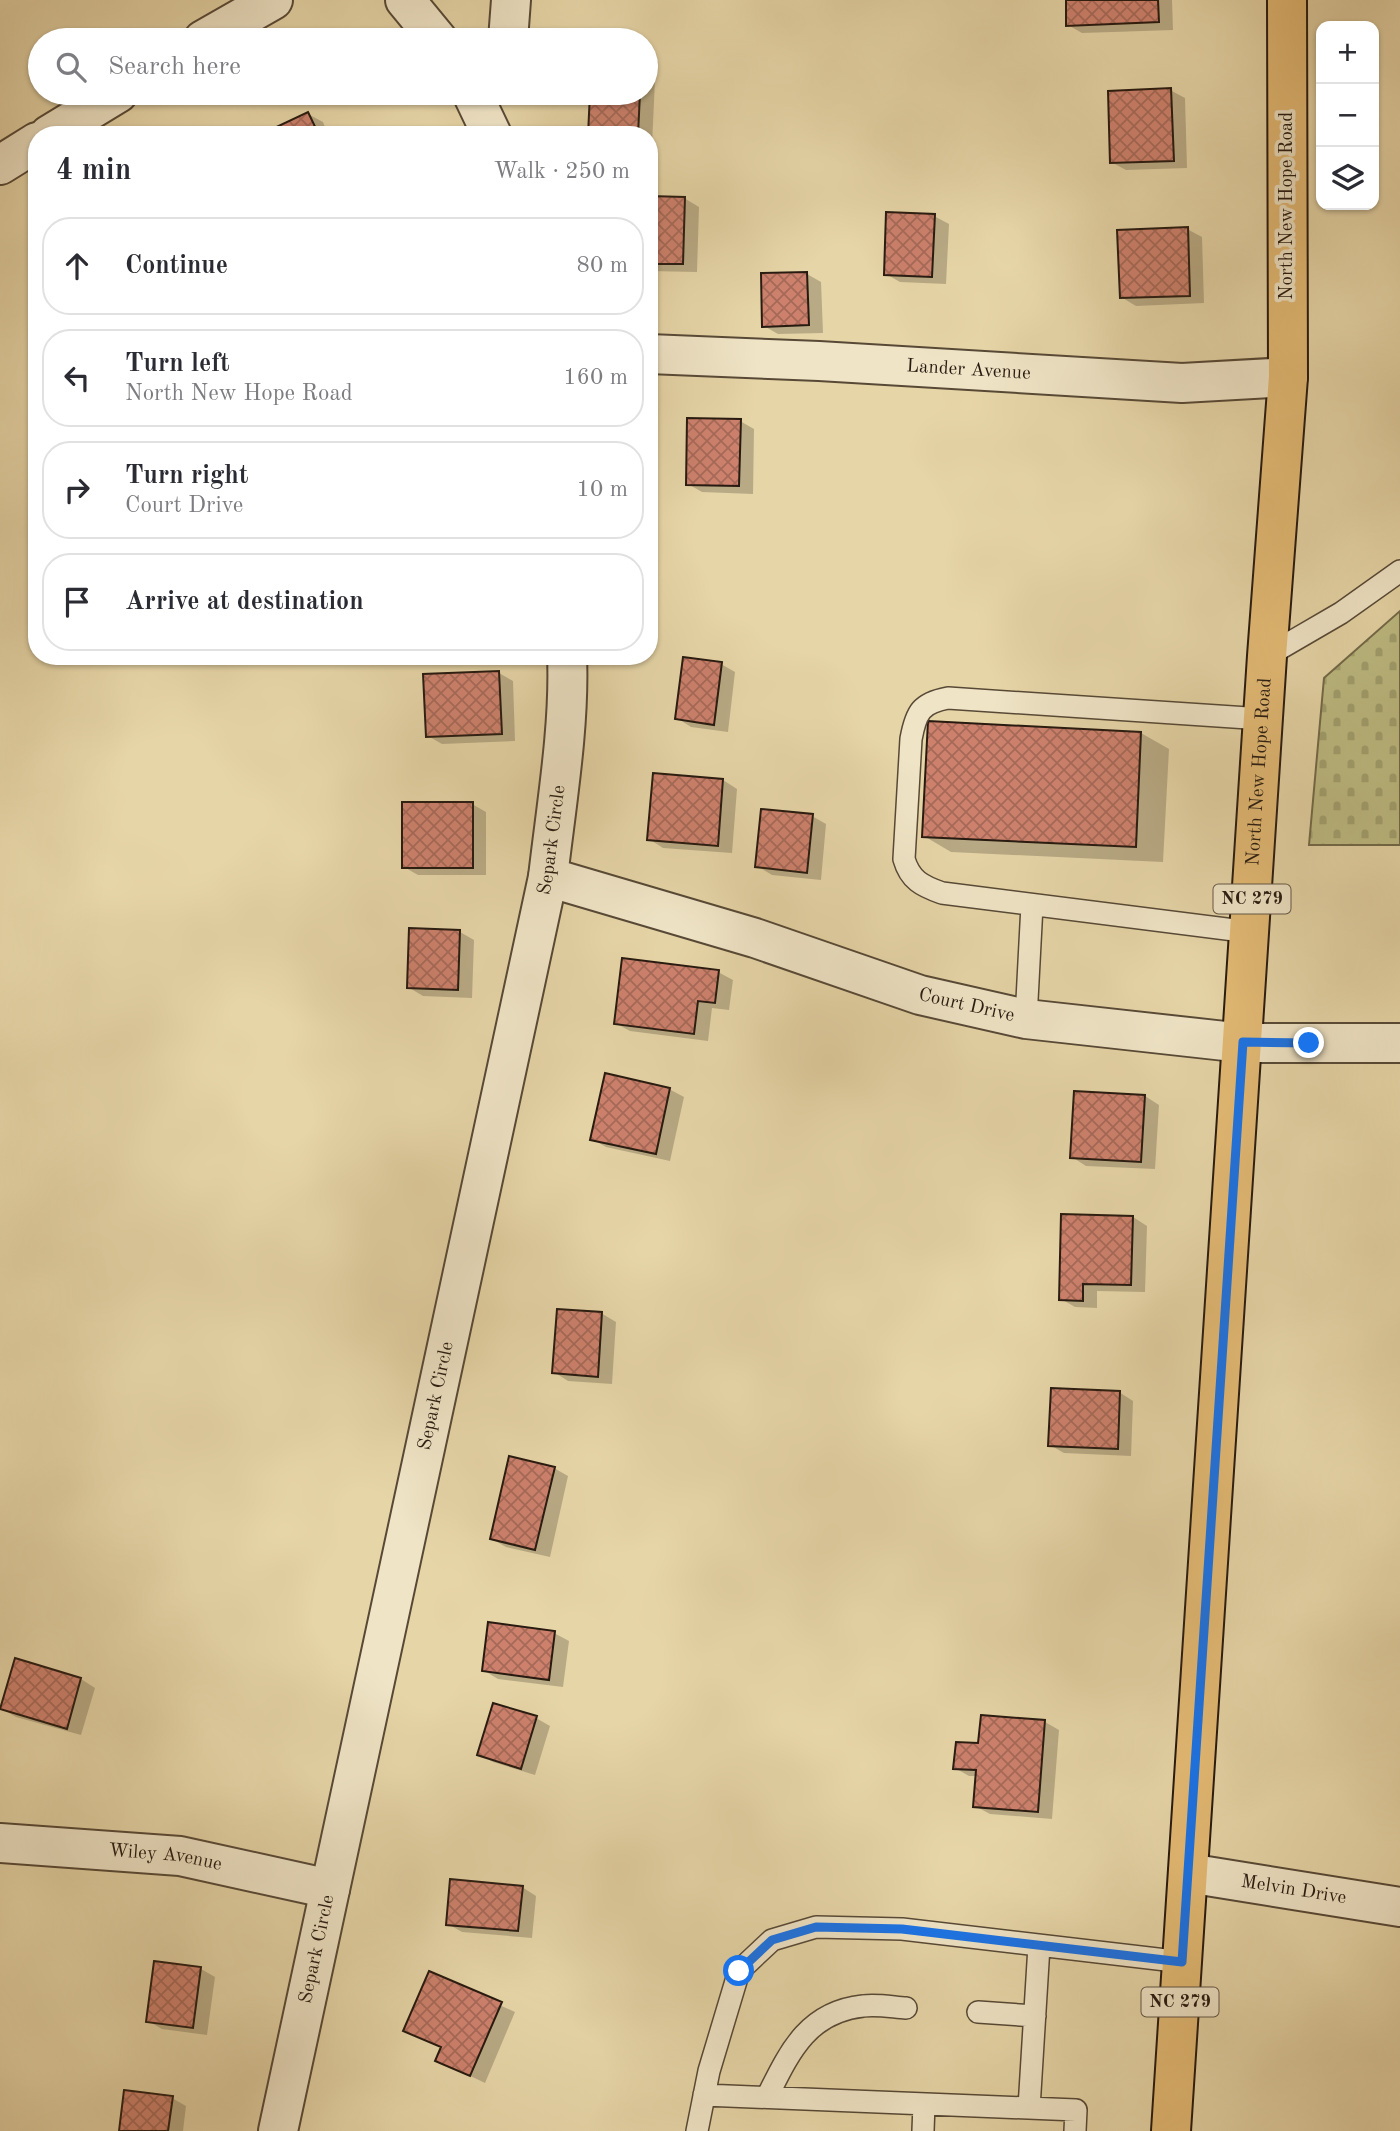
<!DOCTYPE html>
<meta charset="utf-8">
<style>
:root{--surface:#fff;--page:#f2f2f3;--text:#2b2b33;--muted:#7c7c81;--line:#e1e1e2}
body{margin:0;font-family:"Old Standard TT",serif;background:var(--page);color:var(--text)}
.controls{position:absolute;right:21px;top:21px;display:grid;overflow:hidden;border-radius:14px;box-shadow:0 2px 5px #0004}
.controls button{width:63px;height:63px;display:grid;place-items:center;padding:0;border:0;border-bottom:2px solid var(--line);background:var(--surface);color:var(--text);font:35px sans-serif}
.stop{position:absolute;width:21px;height:21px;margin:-16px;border:5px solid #1a73e8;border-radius:50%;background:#fff}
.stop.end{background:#1a73e8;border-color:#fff;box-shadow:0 2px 7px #0008}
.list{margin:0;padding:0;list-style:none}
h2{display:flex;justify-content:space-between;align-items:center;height:91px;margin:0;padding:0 28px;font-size:30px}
h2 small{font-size:23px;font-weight:400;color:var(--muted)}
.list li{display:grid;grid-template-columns:46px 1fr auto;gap:21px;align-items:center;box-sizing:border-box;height:98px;margin:0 14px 14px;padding:0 14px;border:2px solid var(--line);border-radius:28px}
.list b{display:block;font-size:26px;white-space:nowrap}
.list p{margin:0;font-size:23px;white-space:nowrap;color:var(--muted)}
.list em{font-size:23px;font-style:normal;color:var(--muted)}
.icon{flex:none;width:38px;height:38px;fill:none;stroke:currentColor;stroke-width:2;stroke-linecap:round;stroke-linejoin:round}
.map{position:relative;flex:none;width:1400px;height:2131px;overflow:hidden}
.search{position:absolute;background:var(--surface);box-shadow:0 2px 5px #0004;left:28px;top:28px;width:630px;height:77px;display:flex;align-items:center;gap:18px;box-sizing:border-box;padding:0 24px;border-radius:38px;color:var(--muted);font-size:26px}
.panel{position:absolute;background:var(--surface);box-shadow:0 2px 5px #0004;left:28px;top:126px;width:630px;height:539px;border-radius:28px}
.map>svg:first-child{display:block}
.cemetery{fill:url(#cemetery-stones);stroke:#726a49;stroke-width:2}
.shadow{fill:#0003}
.building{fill:url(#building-cross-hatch);stroke:#271a10;stroke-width:2}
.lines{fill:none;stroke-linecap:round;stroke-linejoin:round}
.service-casing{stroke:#574936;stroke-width:24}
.minor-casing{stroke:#574936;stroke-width:42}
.tertiary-casing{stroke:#574936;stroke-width:42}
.primary-casing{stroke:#271a10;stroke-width:42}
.service{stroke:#efe4c6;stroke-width:21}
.minor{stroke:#efe4c6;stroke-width:38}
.tertiary{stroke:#efe4c6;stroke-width:38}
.primary{stroke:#e3ba74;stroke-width:38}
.route{stroke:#1a73e8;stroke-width:9}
.labels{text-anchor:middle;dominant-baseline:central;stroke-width:7;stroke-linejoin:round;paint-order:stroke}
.shield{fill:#efe4c6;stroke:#635747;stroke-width:2}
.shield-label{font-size:18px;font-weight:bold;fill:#271a10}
.street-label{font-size:19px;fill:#271a10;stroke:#efe4c6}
</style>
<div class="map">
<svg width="1400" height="2131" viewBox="0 0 1400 2131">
<defs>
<pattern id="cemetery-stones" width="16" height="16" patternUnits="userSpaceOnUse" patternTransform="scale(1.75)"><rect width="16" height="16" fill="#bdbb82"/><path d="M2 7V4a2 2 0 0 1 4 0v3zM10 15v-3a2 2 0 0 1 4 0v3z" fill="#a2a06f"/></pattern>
<pattern id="building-cross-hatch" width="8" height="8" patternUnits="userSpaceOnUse" patternTransform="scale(1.75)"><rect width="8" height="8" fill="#cd816d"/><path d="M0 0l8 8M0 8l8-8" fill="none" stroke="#a66958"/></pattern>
</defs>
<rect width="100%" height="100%" fill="#e6d5a7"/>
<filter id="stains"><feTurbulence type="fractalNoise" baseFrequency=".00286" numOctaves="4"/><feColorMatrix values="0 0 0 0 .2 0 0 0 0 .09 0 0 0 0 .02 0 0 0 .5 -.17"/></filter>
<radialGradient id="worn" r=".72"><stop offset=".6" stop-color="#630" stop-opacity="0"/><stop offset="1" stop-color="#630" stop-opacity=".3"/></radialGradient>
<!-- cemetery -->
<path class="cemetery" d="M1400 611V845H1309L1324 678Z"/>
<!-- shadow -->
<path class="shadow" d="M1067 0H1172L1173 30 1082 33 1068 25Z
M646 75 655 80 652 145H649V135H590L592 93H646Z
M1170 90 1185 98 1187 168 1126 170 1111 162Z
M308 114 323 122 328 135H274Z
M649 197 684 198 699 207 697 272 649 271Z
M934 216 949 224 946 284 900 282 886 274Z
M1187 229 1202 237 1204 303 1136 306 1121 297Z
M807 274 821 282 823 333 778 334 764 326Z
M740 421 754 429 753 494 702 492 688 484Z
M721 664 735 672 728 732 691 727 677 718Z
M499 673 513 681 515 741 442 744 428 736Z
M1141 733 1169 749 1163 862 951 852 924 836Z
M723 780 737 789 732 853 663 848 649 839Z
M472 804 486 812V875H418L404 867Z
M812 816 826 824 821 880 772 875 757 866Z
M460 932 474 940 472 998 423 996 408 987Z
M718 972 733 980 729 1010 712 1008 708 1041 630 1031 615 1023Z
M669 1089 684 1097 670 1161 606 1147 592 1139Z
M1145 1096 1159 1105 1155 1169 1086 1166 1072 1157Z
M1133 1217 1147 1226 1145 1292 1097 1291V1308L1075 1307 1061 1299Z
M601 1313 616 1322 612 1384 568 1381 554 1372Z
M1119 1392 1133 1401 1131 1456 1064 1453 1050 1445Z
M554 1468 568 1476 550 1557 506 1547 492 1539Z
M554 1633 569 1641 563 1687 498 1679 483 1670Z
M16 1661 81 1679 95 1688 81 1735 16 1717 2 1709Z
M536 1718 550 1726 535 1775 493 1762 479 1754Z
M1045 1722 1059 1730 1052 1819 990 1814 975 1806 977 1776H969L955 1768 980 1745Z
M522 1887 536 1896 532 1938 462 1932 448 1924Z
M201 1969 215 1977 207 2035 162 2029 148 2021Z
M430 1974 515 2012 485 2083 437 2060 442 2048 420 2038Z
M172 2098 186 2106 183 2131H120Z"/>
<!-- building -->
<path class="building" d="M1066 0H1158L1159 22 1066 26Z
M1171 88 1174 161 1110 163 1108 91Z
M590 93H640L638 135H588Z
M308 112 319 135H272L270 130Z
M649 196 685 197 683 264H649Z
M886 212 935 214 932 277 884 275Z
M1188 227 1190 296 1120 298 1117 230Z
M807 272 809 325 762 327 761 273Z
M687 418 741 419 739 486 686 485Z
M683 657 722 662 714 725 675 719Z
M499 671 502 734 426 737 423 674Z
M928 721 1141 732 1136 847 922 837Z
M653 773 723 779 718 846 647 840Z
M402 802H473V868H402Z
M761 809 813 814 807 873 755 867Z
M409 928 460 930 458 990 407 988Z
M622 958 719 970 715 1003 698 1001 694 1034 614 1024Z
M605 1073 670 1088 656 1154 590 1140Z
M1074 1091 1145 1095 1141 1162 1070 1158Z
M1061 1214 1133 1216 1131 1285 1083 1284V1301L1059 1300Z
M557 1309 602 1312 598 1377 552 1373Z
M1051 1388 1120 1391 1118 1449 1048 1446Z
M509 1456 555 1467 535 1550 490 1539Z
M488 1622 555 1631 549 1680 482 1671Z
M15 1658 81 1678 67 1729 0 1709Z
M493 1703 537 1716 521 1769 477 1755Z
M981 1715 1045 1720 1038 1812 973 1807 976 1770 953 1769 956 1742 978 1743Z
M450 1879 523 1886 518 1931 446 1925Z
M154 1961 201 1967 193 2028 146 2022Z
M429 1971 502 2002 470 2076 435 2061 441 2047 403 2031Z
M124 2090 173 2096 168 2131H119Z"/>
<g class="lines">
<!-- service casing -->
<g class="service-casing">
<path id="service" d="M1267 656 1341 613 1400 571
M1250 932 942 893C922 886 910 880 904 859L911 739C916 712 921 703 948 698L1263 719
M1026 1019 1032 905
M978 2012 1035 2016
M704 2095 1076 2110 1075 2131
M767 2097C789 2053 807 2012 863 2006 876 2004 892 2007 906 2008
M1029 2108 1039 1946
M697 2131 709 2071 739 1971 772 1940 816 1927 902 1929 1183 1962
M923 2131 924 2104"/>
</g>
<!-- minor casing -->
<g class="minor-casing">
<g id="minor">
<path d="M405 0 438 40"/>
<path d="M203 40 273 0"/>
<path d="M508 40 511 0"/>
<path d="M472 93 492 135"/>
<path d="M49 135 118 93"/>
<path d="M0 165 37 142"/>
<path id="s1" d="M649 354 819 361 1182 383 1288 377"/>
<path id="s2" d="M548 877 755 938 920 995 1026 1019 1243 1043"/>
<path id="s3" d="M0 1843 180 1856 330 1889"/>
<path id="s4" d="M1188 1873 1400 1907"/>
<path id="s5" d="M278 2131 548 877C556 807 570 726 567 656"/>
</g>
</g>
<!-- tertiary casing -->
<g class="tertiary-casing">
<path id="tertiary" d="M1243 1043H1400"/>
</g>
<!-- primary casing -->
<g class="primary-casing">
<g id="primary">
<path id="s6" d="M1171 2131 1267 656 1288 377 1287 0"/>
</g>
</g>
<!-- service -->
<use href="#service" class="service"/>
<!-- minor -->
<use href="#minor" class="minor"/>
<!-- tertiary -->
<use href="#tertiary" class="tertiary"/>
<!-- primary -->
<use href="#primary" class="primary"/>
</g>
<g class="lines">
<!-- route -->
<path class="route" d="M739 1971 772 1940 816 1927 902 1929 1182 1962 1243 1042 1309 1043"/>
</g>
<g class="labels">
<!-- shield labels -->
<g class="shield">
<rect x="1213.5" y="884.5" width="77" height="29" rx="5"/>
<rect x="1141.5" y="1987.5" width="77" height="29" rx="5"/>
</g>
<g class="shield-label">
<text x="1252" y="899">NC 279</text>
<text x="1180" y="2002">NC 279</text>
</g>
<!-- street labels -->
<g class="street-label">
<text transform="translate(1287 206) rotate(-90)">North New Hope Road</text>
<text stroke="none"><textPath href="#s1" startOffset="320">Lander Avenue</textPath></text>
<text stroke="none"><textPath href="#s6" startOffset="1362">North New Hope Road</textPath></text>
<text stroke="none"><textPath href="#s5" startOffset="1320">Separk Circle</textPath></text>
<text stroke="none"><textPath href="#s2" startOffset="438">Court Drive</textPath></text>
<text stroke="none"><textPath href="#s5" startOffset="752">Separk Circle</textPath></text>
<text stroke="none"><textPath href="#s3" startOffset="166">Wiley Avenue</textPath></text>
<text stroke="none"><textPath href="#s4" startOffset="107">Melvin Drive</textPath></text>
<text stroke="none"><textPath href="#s5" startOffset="186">Separk Circle</textPath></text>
</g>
</g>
<rect width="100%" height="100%" filter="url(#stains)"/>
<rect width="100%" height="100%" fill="url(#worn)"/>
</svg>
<div class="controls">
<button>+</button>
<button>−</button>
<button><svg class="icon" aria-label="layers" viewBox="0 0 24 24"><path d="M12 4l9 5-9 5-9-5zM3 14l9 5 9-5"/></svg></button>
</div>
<div class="stop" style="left:739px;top:1971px"></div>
<div class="stop end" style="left:1309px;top:1043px"></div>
<div class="search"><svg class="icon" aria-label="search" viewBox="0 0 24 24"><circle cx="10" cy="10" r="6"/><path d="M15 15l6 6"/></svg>Search here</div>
<section class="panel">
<h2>4 min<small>Walk · 250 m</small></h2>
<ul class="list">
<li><svg class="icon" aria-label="ahead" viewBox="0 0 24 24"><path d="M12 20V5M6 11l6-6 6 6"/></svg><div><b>Continue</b></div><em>80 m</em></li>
<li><svg class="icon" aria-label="left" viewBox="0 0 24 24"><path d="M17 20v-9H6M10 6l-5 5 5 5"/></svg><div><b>Turn left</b><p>North New Hope Road</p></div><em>160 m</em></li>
<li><svg class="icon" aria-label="right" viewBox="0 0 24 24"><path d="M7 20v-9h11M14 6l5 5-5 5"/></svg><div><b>Turn right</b><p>Court Drive</p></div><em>10 m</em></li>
<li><svg class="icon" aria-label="arrive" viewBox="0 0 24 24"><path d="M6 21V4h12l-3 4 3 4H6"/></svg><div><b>Arrive at destination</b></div></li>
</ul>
</section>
</div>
